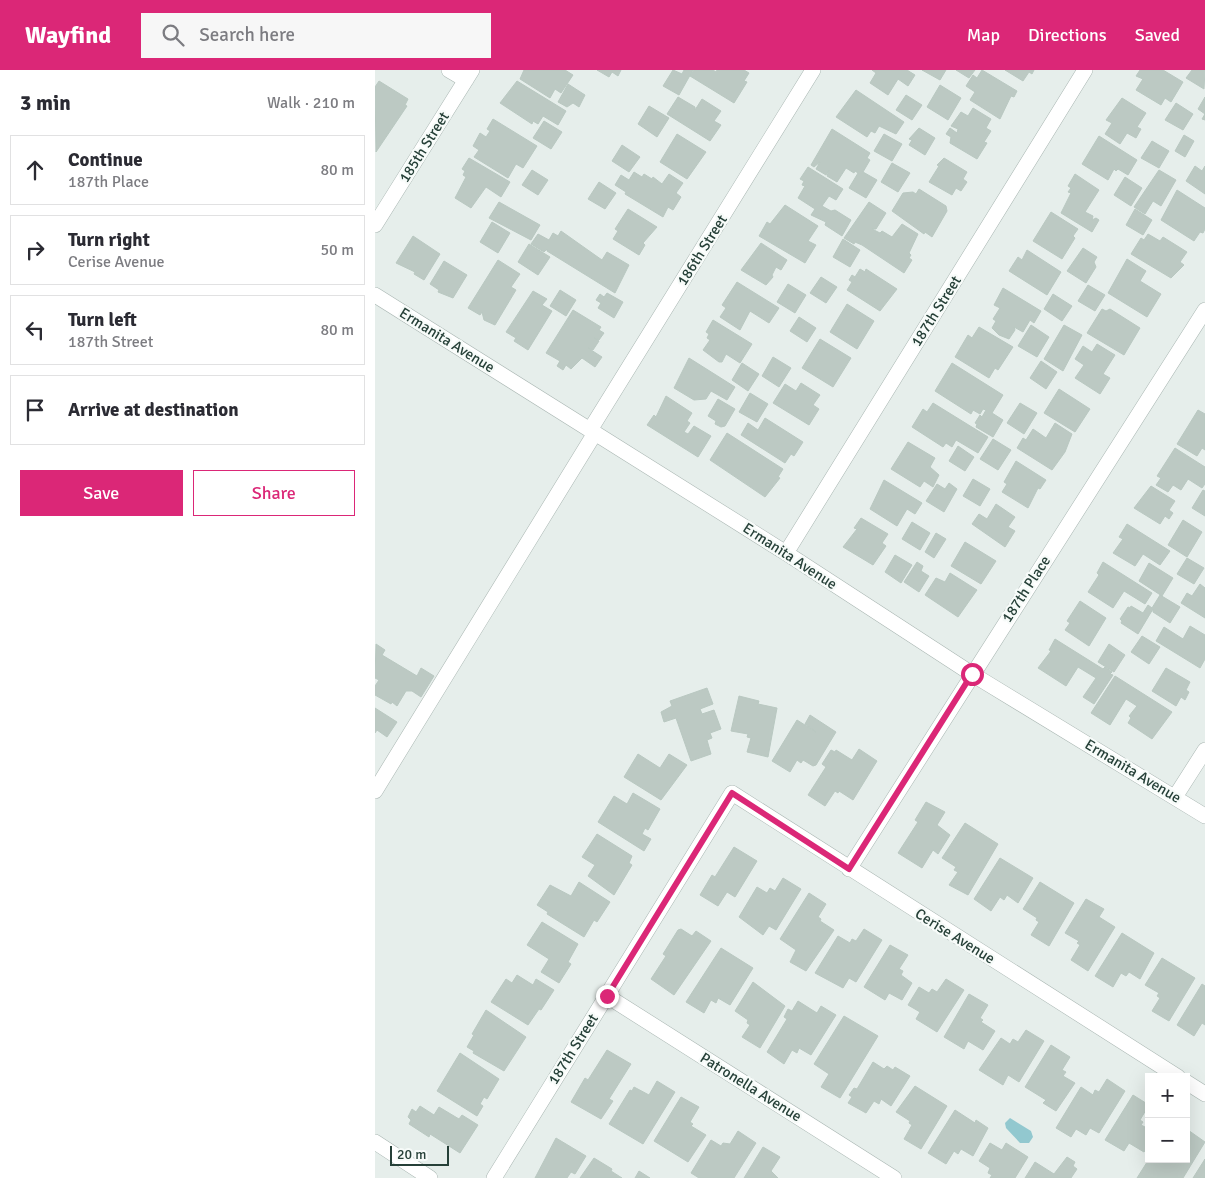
<!DOCTYPE html>
<meta charset="utf-8">
<style>
:root{--surface:#fff;--page:#f7f7f7;--text:#2b2b33;--muted:#7c7c81;--line:#e1e1e2;--accent:#db2777}
body{margin:0;font-family:Signika,sans-serif;background:var(--page);color:var(--text)}
.controls{position:absolute;right:15px;bottom:15px;display:grid;overflow:hidden;border-radius:0px;box-shadow:0 5px 20px #0002}
.controls button{width:45px;height:45px;display:grid;place-items:center;padding:0;border:0;border-bottom:1px solid var(--line);background:var(--surface);color:var(--text);font:25px sans-serif}
.scale{position:absolute;left:15px;bottom:12px;width:59px;box-sizing:border-box;padding-left:5px;border:2px solid #264038;border-top:0;font-size:14px;line-height:18px;white-space:nowrap;color:#264038;-webkit-text-stroke:4px #f7fbf9;paint-order:stroke}
.stop{position:absolute;width:15px;height:15px;margin:-11px;border:4px solid #db2777;border-radius:50%;background:#fff}
.stop.end{background:#db2777;border-color:#fff;box-shadow:0 1px 5px #0008}
.list{margin:0;padding:0;list-style:none}
h2{display:flex;justify-content:space-between;align-items:center;height:65px;margin:0;padding:0 20px;font-size:21px}
h2 small{font-size:16px;font-weight:400;color:var(--muted)}
.list li{display:grid;grid-template-columns:32px 1fr auto;gap:15px;align-items:center;box-sizing:border-box;height:70px;margin:0 10px 10px;padding:0 10px;border:1px solid var(--line);border-radius:0px}
.list b{display:block;font-size:19px;white-space:nowrap}
.list p{margin:0;font-size:16px;white-space:nowrap;color:var(--muted)}
.list em{font-size:16px;font-style:normal;color:var(--muted)}
.actions{display:flex;gap:10px;padding:15px 20px}
.actions a{flex:1;padding:11px 0;border:1px solid var(--accent);border-radius:0px;text-align:center;font-size:18px;color:var(--accent)}
.actions .main{background:var(--accent);color:#fff}
.icon{flex:none;width:28px;height:28px;fill:none;stroke:currentColor;stroke-width:2;stroke-linecap:round;stroke-linejoin:round}
.map{position:relative;flex:none;width:830px;height:1108px;overflow:hidden}
header{display:flex;align-items:center;gap:30px;box-sizing:border-box;height:70px;padding:0 25px;background:var(--accent);color:#fff}
header strong{font-size:24px}
nav{display:flex;gap:28px;margin-inline-start:auto;font-size:18px}
.search{width:350px;height:45px;background:var(--page);display:flex;align-items:center;gap:12px;box-sizing:border-box;padding:0 18px;border-radius:0px;color:var(--muted);font-size:19px}
main{display:flex}
aside{flex:1;background:var(--surface)}
.map>svg:first-child{display:block}
.water{fill:#92c8cf}
.building{fill:#bcc9c3;stroke:#b9c8c1}
.lines{fill:none;stroke-linecap:round;stroke-linejoin:round}
.minor-casing{stroke:#a9b6b2;stroke-width:16}
.minor{stroke:#fff;stroke-width:15}
.route{stroke:#db2777;stroke-width:6}
.labels{text-anchor:middle;dominant-baseline:central;stroke-width:4.5;stroke-linejoin:round;paint-order:stroke}
.street-label{font-size:15px;fill:#264038;stroke:#f7fbf9}
</style>
<header>
<strong>Wayfind</strong>
<div class="search"><svg class="icon" aria-label="search" viewBox="0 0 24 24"><circle cx="10" cy="10" r="6"/><path d="M15 15l6 6"/></svg>Search here</div>
<nav><a>Map</a><a>Directions</a><a>Saved</a></nav>
</header>
<main>
<aside>
<h2>3 min<small>Walk · 210 m</small></h2>
<ul class="list">
<li><svg class="icon" aria-label="ahead" viewBox="0 0 24 24"><path d="M12 20V5M6 11l6-6 6 6"/></svg><div><b>Continue</b><p>187th Place</p></div><em>80 m</em></li>
<li><svg class="icon" aria-label="right" viewBox="0 0 24 24"><path d="M7 20v-9h11M14 6l5 5-5 5"/></svg><div><b>Turn right</b><p>Cerise Avenue</p></div><em>50 m</em></li>
<li><svg class="icon" aria-label="left" viewBox="0 0 24 24"><path d="M17 20v-9H6M10 6l-5 5 5 5"/></svg><div><b>Turn left</b><p>187th Street</p></div><em>80 m</em></li>
<li><svg class="icon" aria-label="arrive" viewBox="0 0 24 24"><path d="M6 21V4h12l-3 4 3 4H6"/></svg><div><b>Arrive at destination</b></div></li>
</ul>
<div class="actions"><a class="main">Save</a><a>Share</a></div>
</aside>
<div class="map">
<svg width="830" height="1108" viewBox="0 0 830 1108">
<rect width="100%" height="100%" fill="#e6eeeb"/>
<!-- water -->
<path class="water" d="M635 1048 656 1061 658 1067 654 1073H645L631 1058 630 1053Z"/>
<!-- building -->
<path class="building" d="M149 0H190L198 5 186 23 180 19 175 28 145 9Z
M222 0H246L243 6 237 2 234 7Z
M298 0 307 4 309 0H318L304 25 288 16Z
M319 0H338L341 2 342 0H369L374 3 369 11 372 12 359 33 315 6Z
M497 0H532L540 5 533 16 523 9 513 25 495 13 501 3Z
M547 0H571L565 10Z
M581 0H600L594 8Z
M607 0 642 21 639 27 636 26 625 49 595 30 600 22 591 16 598 5 602 8Z
M630 0H659L657 4 654 2 648 11Z
M765 0H788L808 12 796 32 790 28 786 35 761 20 768 9 761 6Z
M817 0H830L829 19 811 8Z
M4 11 33 29 30 35 32 36 1 82 0 17Z
M142 11 191 41 183 55 168 46 163 54 158 51 157 54 125 33Z
M193 14 210 25 204 37 198 33 192 37 183 32Z
M565 15 586 28 573 50 552 37Z
M481 20 529 52 521 64 504 56 500 63 496 61 492 67 461 47Z
M531 25 547 35 537 50 521 40Z
M303 27 320 37V40L327 29 346 41 339 51 346 55 335 71 292 44Z
M830 27V50L827 49 830 44 823 39Z
M747 28 771 43 762 57 766 59 761 68 752 63 745 74 730 64 737 53 731 50Z
M801 33 818 44 808 60 790 50Z
M274 36 294 48 282 67 263 54Z
M598 38 616 49 611 58 616 61 609 72 612 73 602 89 575 73 576 67 571 64 575 58 582 63 583 59 576 56 586 42 593 46Z
M118 49 162 76 148 98 141 94 133 108 99 87 104 80 98 76 105 63 111 67 115 61 112 59Z
M169 51 187 62 176 79 158 68Z
M544 58 560 68 550 85 534 75 537 70 534 69Z
M457 59 495 83 492 88 495 90 488 102 502 110 491 128 474 118 483 103 480 101 479 103 471 98 462 112 452 106 454 100 451 105 441 99 445 92 439 97 436 95Z
M302 64 331 82 312 109 285 92Z
M509 64 527 74 517 91 499 81Z
M809 65 819 71 810 87 800 81Z
M724 66 762 90 753 105 743 99 741 101 739 99 733 110 707 94Z
M777 71 794 81 784 98 766 88Z
M247 75 265 87 254 102 237 91Z
M94 88 135 112 126 127 111 117 96 138 80 128 91 107 88 105 90 101 87 99Z
M569 88 592 102 588 109 592 112 586 121 581 118 577 125 554 112 564 96 562 95Z
M517 93 535 103 523 122 506 112Z
M820 96 827 101 830 96V124L811 111Z
M433 97 468 119 461 130 454 126 447 136 456 141 460 140 476 150 467 166 450 155 451 152 436 145 440 139 423 128 430 116 427 115 429 111 425 109Z
M157 100 173 110 163 125 147 115Z
M784 100 801 110 786 136 778 131 770 144 759 137Z
M259 102 267 107 269 104 277 109 278 107 287 114 294 104 308 113 301 123 306 127 298 140 293 137 288 147 250 124 251 122 240 115 246 105 254 110Z
M700 104 724 120 710 142 718 146 717 150 721 148 724 150 717 162 686 143 696 123 693 122 696 118 693 116Z
M750 107 767 118 756 136 739 125Z
M224 112 241 123 230 139 213 129Z
M544 119 571 136 572 141 557 167 550 162 549 164 517 141 528 123 538 122 541 124Z
M802 120 830 138V159L828 163 825 162 819 171 786 150Z
M124 132 165 155 156 170 114 148Z
M494 132 511 143 501 159H497L505 163 507 161 517 167 527 154 543 164 534 183 536 185 534 188 537 190 529 203 487 175 480 172 479 174 469 168Z
M410 135 443 156 433 171 441 175 430 193 384 166 392 152 395 154Z
M253 139 282 157 268 173 270 175 264 185 238 169 243 161 240 159Z
M760 139 777 150 768 165 751 155Z
M676 142 703 159 698 166 700 168 687 189 658 171Z
M117 152 135 163 123 183 105 172Z
M186 161 227 190 232 182 254 195 240 223 172 181V179L169 182 156 174 163 164 174 170 178 163 183 166Z
M773 164 785 171 788 167 812 182 805 192 809 195 796 208 756 184 766 168 769 170Z
M38 166 65 184 49 210 39 204 40 202 21 193Z
M468 169 485 180 475 197 458 187Z
M386 173 412 190 406 200 401 197 397 205 398 207 391 215 366 200Z
M154 174 175 187 163 205 143 192Z
M708 178 722 187 719 192 721 197 711 213 692 201Z
M652 180 686 202 672 225 634 201 643 187 647 190Z
M752 189 771 201 765 211 786 224 772 247 733 223Z
M123 190 145 204 136 217 141 220 120 255 109 250 107 242 105 245 93 238Z
M69 191 92 205 78 228 63 222 64 220 55 214Z
M485 199 490 202 491 199 522 219 505 241 472 220 477 212 474 210 477 205 480 207Z
M446 207 462 217 451 233 435 223Z
M362 212 404 238 394 253 375 241 365 260 345 247 351 238 347 235Z
M413 214 431 225 420 243 402 232Z
M713 215 730 225 720 241 703 231Z
M628 218 666 241 659 253 655 250 648 262 639 257 640 260 634 269 624 265 617 258 621 251 618 249 625 238 619 235Z
M185 220 201 230 191 246 175 236Z
M158 221 172 229 167 235 177 241 153 280 139 271 141 268 131 262Z
M232 223 248 232 239 248 223 238 226 233 221 230 225 224 229 227Z
M678 224 697 236 687 251 669 239Z
M472 234 499 251 482 279 455 262Z
M727 239 731 241 735 239 765 258 749 285 712 263Z
M198 240 226 257 224 260 229 263 224 270 219 268 224 271 218 280 213 278 227 287 220 297 207 288 196 299 191 295 188 300 182 296 185 291 171 283Z
M424 247 441 258 432 272 415 261Z
M338 250 377 274 365 293 351 284 347 292H344L328 280 335 270 332 268 334 264 331 262Z
M656 255 674 267 662 287 643 276Z
M689 255 707 265 688 301 669 289Z
M604 257 638 277 623 300 620 298 614 308 580 287 593 265 597 268Z
M445 269 476 288 458 317 427 298Z
M722 274 740 285 728 304 735 308 725 324 700 308 709 295 700 289 708 276 717 282Z
M398 287 416 298 404 317 387 306Z
M314 288 360 317 352 330 336 321 331 329 319 330 299 318Z
M666 291 682 302 671 319 655 308Z
M367 293 384 304 373 321 357 310Z
M577 293 628 325 617 343 628 350 618 367 601 357 602 354 600 353 605 345 607 347 611 340 608 339 605 344 598 340 596 344 560 321Z
M426 313 445 325 438 335 444 339 434 355 398 333 410 314 421 321Z
M684 319 715 339 700 362 669 343Z
M375 323 393 334 382 352 364 342Z
M291 326 317 343 312 351 315 353 309 362 313 364 319 356 336 366 323 387 272 355 279 345 281 347Z
M343 329 360 339 350 356 346 357 340 354 341 351 333 346Z
M558 333 613 367 603 383 581 370 577 377 571 373 568 377 537 357 548 339 552 342Z
M645 333 662 343 649 364 632 353Z
M823 340 830 344V380L827 378 822 386 802 374Z
M390 348 428 372 419 386 416 384 410 393 366 365 373 353 383 360Z
M680 353 697 364 690 382 677 400 642 378 648 368 651 370 658 359 671 368Z
M352 363 408 399 403 407 405 408 390 427 335 390Z
M618 369 636 380 623 400 605 389Z
M533 372 560 388 555 397 564 405 558 417 549 411 545 417 516 399Z
M583 376 599 387 590 401 574 391Z
M800 378 830 397V414L827 418 813 409 806 420 798 415 793 422 781 415 786 408 782 406Z
M641 391 671 410 665 419 663 418 653 438 627 422 632 414 629 412Z
M598 409 615 419 605 436 588 426Z
M509 410 547 433 540 444 532 439 522 456 495 439Z
M574 413 582 419 569 442 551 431 562 414 570 419Z
M776 416 800 431 794 440 798 443 794 449 790 446 785 454 759 438Z
M828 420 830 421V446L817 438Z
M621 434 640 447 633 457 640 461 630 477 597 454 604 444 612 449Z
M486 448 513 464 507 473 511 476 498 495 468 477 482 459 479 458Z
M808 450 827 462 812 487 793 475Z
M537 452 555 463 545 480 527 469Z
M752 454 795 481 785 495 768 484 760 496 738 483 748 469 744 467Z
M561 463 571 469 559 488 550 482Z
M590 472 621 491 606 514 576 496Z
M520 485 537 495 526 513 510 502Z
M812 488 829 498 819 514 802 504Z
M542 492 548 496 546 501 554 506 544 522 529 512Z
M728 492 777 523 770 534 749 521 738 538 713 522 724 505 722 503Z
M774 493 798 508 787 526 764 511Z
M575 503 602 520 583 547 550 525 561 508 570 512Z
M825 514 830 518V548L806 533 812 523 817 526Z
M785 525 805 537 795 553 778 542V539L763 564 746 553 747 551 745 549 753 537 755 538 756 536 768 543 773 535 777 538Z
M705 531 731 548 714 576 690 560 695 553 692 551Z
M815 556 830 565V589L825 598 781 571 789 557 808 569Z
M767 566 785 577 774 594 756 582Z
M680 569 728 599 730 597 737 602 735 604 738 605 719 634 708 627 721 608 703 597 691 616 663 598 676 581 674 580Z
M1 574 10 580 7 585 42 606 46 598 59 606 46 627 37 621H31L22 636 17 632 16 634 0 625V616L4 610 0 608Z
M734 574 750 585 739 602 723 592Z
M791 598 815 612 811 620 814 622 810 630 806 627 801 636 777 621Z
M740 606 797 642 777 669 753 653 756 648 754 646 762 636 751 629 735 655 716 643Z
M332 618 338 634 325 639 327 644 339 640 346 659 335 663 337 668 332 670 336 684 316 691 301 648 289 652 286 642 297 636 295 631Z
M364 626 384 631 383 634 402 638 393 687 372 682 376 668 372 667 373 664 356 661Z
M0 638 22 652 12 667 2 660 0 663Z
M435 645 461 662 441 695 438 696 428 690 426 693 422 690 415 702 397 691 422 650 441 662 430 654Z
M484 679 502 691 478 730 464 721 463 723 460 721 450 736 433 725 451 697 447 694 456 680 460 682 461 680 477 690Z
M263 684 285 698 294 684 312 695 286 730 249 707Z
M258 723 285 739 273 760 270 758 267 764 276 769 269 781 223 752 239 726 252 734Z
M551 732 570 742 562 755 575 765 563 784 558 780 547 798 523 783 543 752 540 750Z
M590 753 623 774 593 825 574 815 583 802 579 800 581 797 567 788Z
M222 764 257 786 254 793 257 795 239 825 213 806 220 795 207 787Z
M359 777 382 791 360 827 352 822 343 836 325 825 337 805 340 807Z
M625 788 658 808 643 833 632 825 629 830 625 827 616 841 599 829Z
M408 808 426 819 401 860 394 856 388 865 364 847 382 817 392 823 395 818 400 821Z
M204 812 235 832 222 852 219 850 209 867 172 844 173 842 162 835 175 815 196 826Z
M665 812 699 833 674 876 656 865 664 852 661 850 662 848 648 839Z
M434 823 451 834 443 847 446 849 445 851 459 860 431 901 415 892 421 880 405 869Z
M711 829 729 839 724 847 740 857 713 901 696 890 705 875 702 873 704 871 690 863Z
M167 852 203 874 193 892 196 894 184 913 166 902 174 889 152 875Z
M306 859 317 866 321 861 336 871 299 925 276 909 291 886 288 884 303 860Z
M489 859 507 870 481 912 474 908 468 918 440 903 463 866 475 873 477 869 481 871Z
M747 863 779 883 765 909 754 902 751 906 746 903 738 917 720 906Z
M515 875 533 885 524 899 528 901 526 905 537 913 527 930 514 923 510 930 489 917Z
M346 878 378 898 355 935 343 928 341 933 336 930 329 943 311 932Z
M787 888 820 908 794 951 777 941 785 928 782 926 784 923 770 915Z
M142 905 158 915 161 909 179 920 166 940 164 939 153 955 116 932 131 909 137 913Z
M571 909 589 920 562 962 541 949 545 942 533 935 544 917 554 923 557 919 562 922Z
M378 912 410 936 385 978 367 967 375 955 372 953 373 950 360 941Z
M827 914 830 916V955L827 953 819 966 802 955Z
M594 924 613 935 605 948 608 950 606 952 620 961 608 980 593 971 589 979 569 967Z
M423 931 442 943 446 936 461 945 436 985 424 978 422 983 417 980 409 994 392 982 412 949 409 947 413 939 417 941Z
M111 940 151 967 129 1001 98 983 99 981 92 977 99 965 97 964Z
M469 946 503 966 465 1028 446 1017 454 1004 439 994Z
M651 960 669 971 644 1012 633 1005 628 1015 604 1000 626 968 635 974 638 969 643 972Z
M676 975 695 987 687 1000 691 1002 688 1006 700 1013 681 1041 668 1033 671 1030 650 1017Z
M232 980 256 994 234 1029 238 1031 226 1049 196 1032 210 1008 213 1010Z
M85 983 124 1009 112 1029 109 1027 105 1034 108 1036 102 1046 62 1021Z
M498 992 509 999 512 996 518 1000 520 997 535 1006 516 1036 506 1029 504 1034 499 1031 491 1043 473 1033 477 1027 474 1025 479 1018 482 1019Z
M732 1009 750 1021 724 1063 715 1058 711 1065 701 1059 696 1067 681 1058 706 1017 718 1025 720 1020 724 1022Z
M282 1011 300 1022 268 1074 234 1054 255 1020 257 1021 259 1017 274 1025Z
M540 1016 572 1036 546 1079 529 1069 537 1055 534 1053 535 1051 521 1042Z
M758 1025 774 1035 765 1050 768 1052 766 1055 774 1059V1075L769 1082 754 1073 749 1081 730 1070Z
M306 1027 324 1037 315 1052 318 1054 316 1056 331 1065 313 1092 279 1071Z
M45 1036 59 1045 64 1037 84 1049 87 1045 103 1055 85 1083 55 1064 54 1067 34 1054 36 1050 33 1047 37 1039 41 1042Z
M580 1040 600 1053 601 1050 613 1058 598 1086 586 1079 583 1084 579 1081 571 1094 553 1083Z
M813 1060 830 1072 808 1108H762L774 1089H811V1063Z
M363 1061 381 1073 359 1108H324L316 1103 336 1070 346 1076 348 1073 355 1074Z
M181 1068 211 1086 200 1104 196 1102 192 1108H160Z
M615 1073 627 1080 631 1073 653 1087 640 1108H615L617 1105 613 1103 615 1098 604 1091Z
M388 1077 405 1087 396 1101 403 1108H369Z
M692 1087 700 1092 698 1096 702 1099 696 1108H650L660 1092 679 1104Z
M219 1088 237 1099 236 1101 247 1108H205Z
M830 1089V1108H818Z
M264 1101 275 1108H260Z"/>
<g class="lines">
<!-- minor casing -->
<g class="minor-casing">
<path id="minor" d="M74 0 91 10
M0 155 97 0
M0 225 411 483 597 604 830 746
M215 360 438 0
M411 483 710 0
M0 721 220 363
M800 727 830 680
M474 799 830 240
M232 926 519 1108
M811 1012 830 1024
M0 1072 55 1108
M119 1108 357 723 803 1007"/>
</g>
<!-- minor -->
<use href="#minor" class="minor"/>
</g>
<g class="lines">
<!-- route -->
<path class="route" d="M232 926 357 723 474 799 597 604"/>
</g>
<g class="labels">
<!-- street labels -->
<g class="street-label">
<text transform="translate(49 77) rotate(-58)">185th Street</text>
<text transform="translate(327 180) rotate(-58)">186th Street</text>
<text transform="translate(561 241) rotate(-58)">187th Street</text>
<text transform="translate(72 270) rotate(32)">Ermanita Avenue</text>
<text transform="translate(415 486) rotate(33)">Ermanita Avenue</text>
<text transform="translate(651 519) rotate(-57)">187th Place</text>
<text transform="translate(758 701) rotate(31)">Ermanita Avenue</text>
<text transform="translate(580 866) rotate(32)">Cerise Avenue</text>
<text transform="translate(198 979) rotate(-58)">187th Street</text>
<text transform="translate(376 1017) rotate(32)">Patronella Avenue</text>
</g>
</g>
</svg>
<div class="controls">
<button>+</button>
<button>−</button>
</div>
<div class="scale">20 m</div>
<div class="stop" style="left:597px;top:604px"></div>
<div class="stop end" style="left:232px;top:926px"></div>
</div>
</main>
